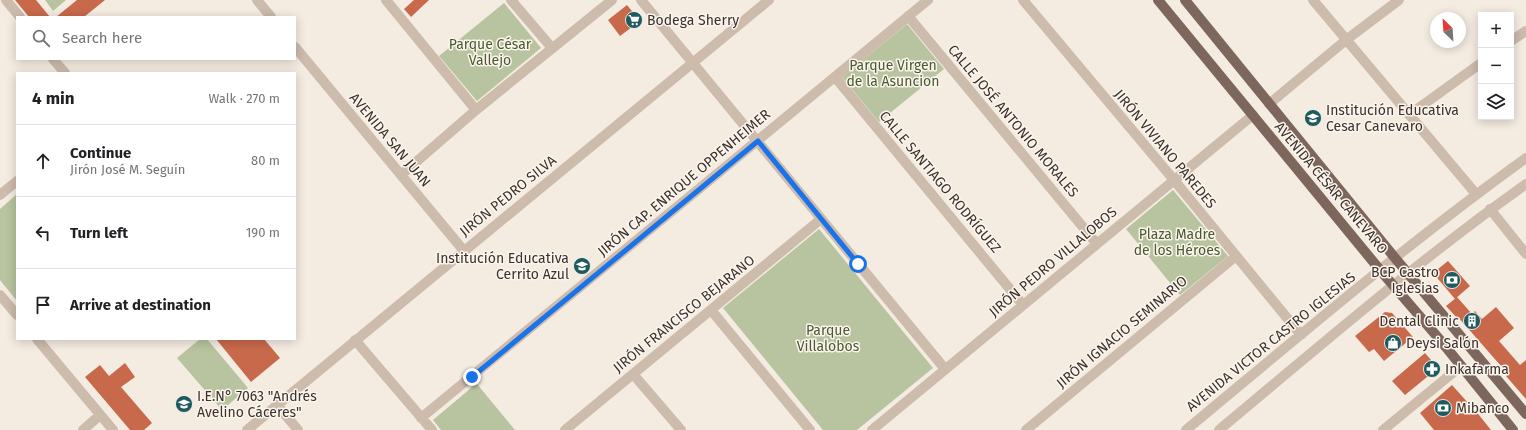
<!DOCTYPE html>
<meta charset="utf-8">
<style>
:root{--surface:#fff;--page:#f6f6f6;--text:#202124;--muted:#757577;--line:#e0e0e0}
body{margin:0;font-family:"Fira Sans",sans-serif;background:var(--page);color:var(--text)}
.controls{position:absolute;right:12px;top:12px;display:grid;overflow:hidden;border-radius:0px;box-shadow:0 2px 10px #0003}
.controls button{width:36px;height:36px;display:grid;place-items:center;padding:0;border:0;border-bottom:1px solid var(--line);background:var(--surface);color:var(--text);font:20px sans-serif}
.compass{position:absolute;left:1430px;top:12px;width:36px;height:36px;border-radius:50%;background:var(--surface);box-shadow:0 2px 10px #0003;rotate:335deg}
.stop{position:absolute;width:12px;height:12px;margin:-9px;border:3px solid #1a73e8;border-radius:50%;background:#fff}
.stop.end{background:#1a73e8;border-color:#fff;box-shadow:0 1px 4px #0008}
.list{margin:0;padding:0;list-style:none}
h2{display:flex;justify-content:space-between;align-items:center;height:52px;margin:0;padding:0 16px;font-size:17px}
h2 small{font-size:13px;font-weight:400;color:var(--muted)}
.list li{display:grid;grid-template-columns:26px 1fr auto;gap:12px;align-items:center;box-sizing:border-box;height:72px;padding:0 16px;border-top:1px solid var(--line)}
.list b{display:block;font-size:15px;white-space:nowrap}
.list p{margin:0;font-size:13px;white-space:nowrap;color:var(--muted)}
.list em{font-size:13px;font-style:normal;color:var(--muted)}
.icon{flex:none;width:22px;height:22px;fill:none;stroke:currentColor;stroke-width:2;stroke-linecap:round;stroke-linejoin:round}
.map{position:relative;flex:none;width:1526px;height:430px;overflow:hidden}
.search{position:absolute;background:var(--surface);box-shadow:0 2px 10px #0003;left:16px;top:16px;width:280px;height:44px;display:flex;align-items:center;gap:10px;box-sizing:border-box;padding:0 14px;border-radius:0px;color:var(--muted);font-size:15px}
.panel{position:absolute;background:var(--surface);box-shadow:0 2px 10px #0003;left:16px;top:72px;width:280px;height:268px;border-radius:0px}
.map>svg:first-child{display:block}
.green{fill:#b8c4a0}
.building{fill:#c8694b}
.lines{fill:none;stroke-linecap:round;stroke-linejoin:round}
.minor{stroke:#cdbbac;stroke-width:10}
.major{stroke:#7d675c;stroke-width:10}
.route{stroke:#1a73e8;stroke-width:5}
.labels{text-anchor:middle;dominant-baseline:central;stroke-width:3;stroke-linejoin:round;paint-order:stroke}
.poi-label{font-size:14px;fill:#3b302b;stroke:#fbf5ee;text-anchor:start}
.park-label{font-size:14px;fill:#4a5a2e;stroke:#fbf5ee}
.street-label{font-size:14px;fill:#3b302b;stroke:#fbf5ee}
</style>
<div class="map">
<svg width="1526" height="430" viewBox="0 0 1526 430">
<rect width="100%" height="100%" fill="#f4ebe1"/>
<!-- green -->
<path class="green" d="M45 0H66L53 11Z
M504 3 541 48 477 101 439 56Z
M907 24 944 69 879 122 842 77Z
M1173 190 1228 256 1180 295 1126 229Z
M17 194V301L0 280V209Z
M819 229 933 368 857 430H823L723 308Z
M200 339H207L248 388 222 410 177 358Z
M477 383V384L515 430H441L433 420Z"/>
<!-- building -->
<path class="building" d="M15 0H36L50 17H29Z
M77 0H105L84 17H56Z
M414 0H429L411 17 404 9Z
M627 5 640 21 620 36 608 20Z
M1448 261 1470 286 1455 299 1433 273Z
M1457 297 1472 314 1475 311 1482 319 1496 307 1514 328 1499 341 1520 365 1526 360V399L1506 376 1508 374 1458 317 1457 318 1446 306Z
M1385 312 1392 313 1413 337 1384 361 1374 349 1369 352 1355 336Z
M216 339H264L280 358 251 382Z
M1425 353 1438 368 1405 395 1392 381Z
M125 363 135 377 121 387 152 423 144 430H130L85 377 100 365 109 376Z
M1452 385 1479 415 1491 430H1434L1420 413Z"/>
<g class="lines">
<!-- minor -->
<path class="minor" d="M6 0 20 17
M257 0 271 17
M386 0 476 110
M511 0 552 48
M641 0 945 369
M1023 0 1174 180 1301 335
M1313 0 1476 194
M908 16 1097 244
M1511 41 1526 31
M295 47 464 251
M53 59 65 73
M835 77 1023 305
M1269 104 1346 40 1399 0
M1409 115 1481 63
M401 175 476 110 612 0
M0 195 17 181
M1490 209 1526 254
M0 295 17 315
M711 310 810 430
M37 339 113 430
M355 340 432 430
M633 374 681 430
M277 405 298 430
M421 418 928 0
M83 430 100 415
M247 430 769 0
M565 430 821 219
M872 430 1253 115
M1026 430 1236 256
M1186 430C1298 337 1408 243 1526 158
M1219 430C1320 346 1419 260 1526 184
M1383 430 1461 366"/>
<!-- major -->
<path class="major" d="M1158 0 1380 270 1441 341 1513 430
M1185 0 1395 258 1526 414"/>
</g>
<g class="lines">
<!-- route -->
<path class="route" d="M472 377 758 141 858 264"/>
</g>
<!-- icons -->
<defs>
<g id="supermarket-disc" transform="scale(0.9)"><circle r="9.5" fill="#1f5a5e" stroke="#fbf5ee"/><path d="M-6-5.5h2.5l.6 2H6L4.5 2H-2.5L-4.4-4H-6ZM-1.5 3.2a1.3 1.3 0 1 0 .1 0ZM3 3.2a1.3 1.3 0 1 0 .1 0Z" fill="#fff"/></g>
<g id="school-disc" transform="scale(0.9)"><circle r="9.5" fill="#1f5a5e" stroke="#fbf5ee"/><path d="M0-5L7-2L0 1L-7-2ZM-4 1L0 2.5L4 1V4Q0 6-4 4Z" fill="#fff"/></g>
<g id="bank-disc" transform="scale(0.9)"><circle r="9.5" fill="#1f5a5e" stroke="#fbf5ee"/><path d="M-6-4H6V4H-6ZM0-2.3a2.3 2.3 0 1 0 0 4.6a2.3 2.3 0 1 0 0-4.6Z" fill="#fff"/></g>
<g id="building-disc" transform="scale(0.9)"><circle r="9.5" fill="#1f5a5e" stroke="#fbf5ee"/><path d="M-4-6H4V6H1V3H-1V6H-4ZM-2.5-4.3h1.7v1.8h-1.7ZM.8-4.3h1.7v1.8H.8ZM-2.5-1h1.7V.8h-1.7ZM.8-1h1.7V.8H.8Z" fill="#fff"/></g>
<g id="shop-disc" transform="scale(0.9)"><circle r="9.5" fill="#1f5a5e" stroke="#fbf5ee"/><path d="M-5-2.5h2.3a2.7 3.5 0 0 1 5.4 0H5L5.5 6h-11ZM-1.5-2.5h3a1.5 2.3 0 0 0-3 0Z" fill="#fff"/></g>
<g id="pharmacy-disc" transform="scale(0.9)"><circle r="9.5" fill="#1f5a5e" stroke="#fbf5ee"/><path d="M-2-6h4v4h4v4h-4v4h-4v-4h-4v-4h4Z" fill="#fff"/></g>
</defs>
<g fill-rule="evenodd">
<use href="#supermarket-disc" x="634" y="20"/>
<use href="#school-disc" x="1313" y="118"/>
<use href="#school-disc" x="582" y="266"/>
<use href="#bank-disc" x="1452" y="280"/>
<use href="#building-disc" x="1472" y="321"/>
<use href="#shop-disc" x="1393" y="343"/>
<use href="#pharmacy-disc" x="1432" y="369"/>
<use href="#school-disc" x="184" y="404"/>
<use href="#bank-disc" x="1443" y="408"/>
</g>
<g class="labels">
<!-- poi labels -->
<g class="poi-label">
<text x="647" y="20">Bodega Sherry</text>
<text x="1326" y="110">Institución Educativa<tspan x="1326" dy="16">Cesar Canevaro</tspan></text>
<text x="569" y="258" text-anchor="end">Institución Educativa<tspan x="569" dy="16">Cerrito Azul</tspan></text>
<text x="1439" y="272" text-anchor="end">BCP Castro<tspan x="1439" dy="16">Iglesias</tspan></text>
<text x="1459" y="321" text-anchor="end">Dental Clinic</text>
<text x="1406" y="343">Deysi Salón</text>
<text x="1445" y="369">Inkafarma</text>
<text x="197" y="396">I.E.N° 7063 "Andrés<tspan x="197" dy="16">Avelino Cáceres"</tspan></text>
<text x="1456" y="408">Mibanco</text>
</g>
<!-- park labels -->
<g class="park-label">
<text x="490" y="44">Parque César<tspan x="490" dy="16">Vallejo</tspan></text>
<text x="893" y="65">Parque Virgen<tspan x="893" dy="16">de la Asuncion</tspan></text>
<text x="1177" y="234">Plaza Madre<tspan x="1177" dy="16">de los Héroes</tspan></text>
<text x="828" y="330">Parque<tspan x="828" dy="16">Villalobos</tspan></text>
</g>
<!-- street labels -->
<g class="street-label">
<text transform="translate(1013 121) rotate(50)">CALLE JOSÉ ANTONIO MORALES</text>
<text transform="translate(390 140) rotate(50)">AVENIDA SAN JUAN</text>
<text transform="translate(1165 149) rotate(50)">JIRÓN VIVIANO PAREDES</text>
<text transform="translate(940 182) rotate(50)">CALLE SANTIAGO RODRÍGUEZ</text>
<text transform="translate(684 183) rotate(-40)">JIRÓN CAP. ENRIQUE OPPENHEIMER</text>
<text transform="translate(1331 188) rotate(50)">AVENIDA CÉSAR CANEVARO</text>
<text transform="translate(508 196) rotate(-39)">JIRÓN PEDRO SILVA</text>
<text transform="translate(1053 262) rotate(-40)">JIRÓN PEDRO VILLALOBOS</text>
<text transform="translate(684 314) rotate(-39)">JIRÓN FRANCISCO BEJARANO</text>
<text transform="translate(1122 332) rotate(-40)">JIRÓN IGNACIO SEMINARIO</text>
<text transform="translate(1271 342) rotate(-39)">AVENIDA VICTOR CASTRO IGLESIAS</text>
</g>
</g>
</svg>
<div class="controls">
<button>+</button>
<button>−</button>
<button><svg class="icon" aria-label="layers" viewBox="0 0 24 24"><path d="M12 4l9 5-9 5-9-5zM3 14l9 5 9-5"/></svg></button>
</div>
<svg class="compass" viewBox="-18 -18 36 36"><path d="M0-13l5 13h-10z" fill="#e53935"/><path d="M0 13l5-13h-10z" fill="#757577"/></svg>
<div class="stop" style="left:858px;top:264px"></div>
<div class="stop end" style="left:472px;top:377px"></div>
<div class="search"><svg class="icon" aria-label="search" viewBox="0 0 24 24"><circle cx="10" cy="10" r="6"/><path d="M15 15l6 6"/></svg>Search here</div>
<section class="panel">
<h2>4 min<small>Walk · 270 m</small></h2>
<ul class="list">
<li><svg class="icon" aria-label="ahead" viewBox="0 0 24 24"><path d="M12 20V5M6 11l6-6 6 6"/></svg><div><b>Continue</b><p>Jirón José M. Seguín</p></div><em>80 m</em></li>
<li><svg class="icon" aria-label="left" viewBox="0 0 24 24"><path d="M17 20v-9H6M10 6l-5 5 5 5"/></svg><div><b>Turn left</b></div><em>190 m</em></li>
<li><svg class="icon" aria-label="arrive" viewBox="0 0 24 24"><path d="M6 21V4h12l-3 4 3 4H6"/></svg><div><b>Arrive at destination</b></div></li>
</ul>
</section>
</div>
